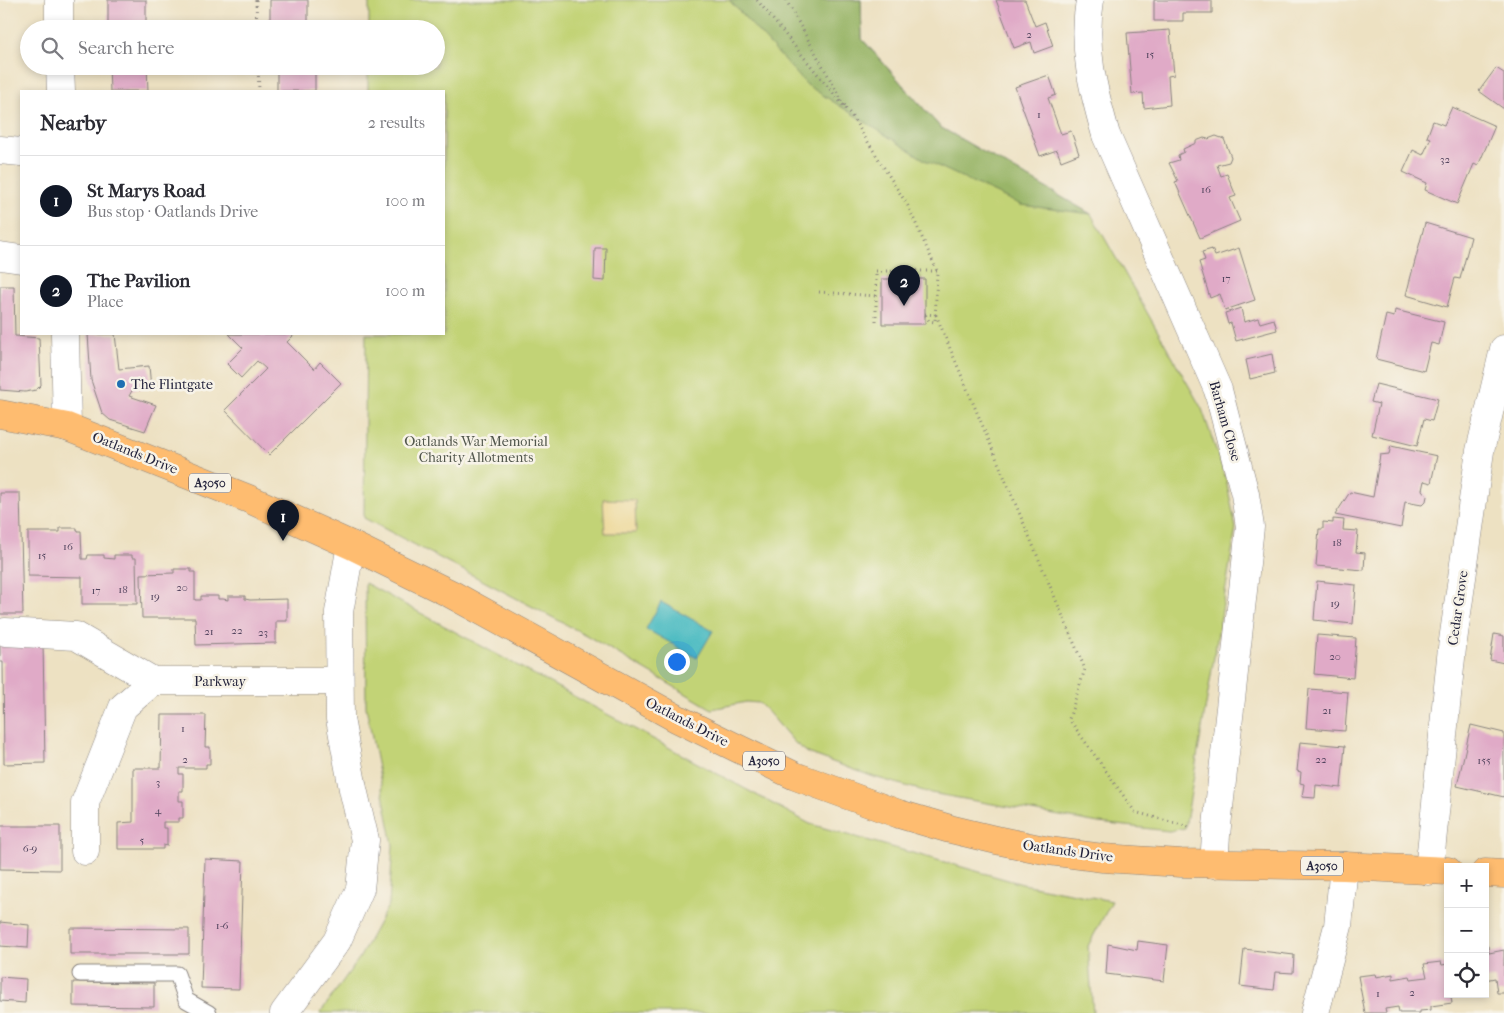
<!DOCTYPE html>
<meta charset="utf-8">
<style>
:root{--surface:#fff;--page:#f7f7f7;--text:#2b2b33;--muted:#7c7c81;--line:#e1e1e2;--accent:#111827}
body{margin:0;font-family:"IM FELL French Canon",serif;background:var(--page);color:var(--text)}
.controls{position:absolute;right:15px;bottom:15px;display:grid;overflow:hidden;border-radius:0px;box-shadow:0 2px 8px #0003}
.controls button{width:45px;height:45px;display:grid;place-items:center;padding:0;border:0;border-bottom:1px solid var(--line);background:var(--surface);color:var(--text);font:25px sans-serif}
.you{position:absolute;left:676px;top:661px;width:18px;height:18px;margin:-12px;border:4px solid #fff;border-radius:50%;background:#1a73e8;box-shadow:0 0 0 8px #1a73e833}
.badge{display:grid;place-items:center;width:32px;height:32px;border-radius:50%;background:var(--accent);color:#fff;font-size:16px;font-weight:700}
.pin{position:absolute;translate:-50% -41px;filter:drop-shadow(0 1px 2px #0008)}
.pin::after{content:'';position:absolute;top:26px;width:18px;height:15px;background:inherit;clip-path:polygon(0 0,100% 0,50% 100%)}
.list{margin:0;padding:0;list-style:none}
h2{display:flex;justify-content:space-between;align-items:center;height:65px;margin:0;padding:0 20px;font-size:21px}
h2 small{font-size:16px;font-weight:400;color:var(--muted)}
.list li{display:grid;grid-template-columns:32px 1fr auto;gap:15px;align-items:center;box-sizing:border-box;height:90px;padding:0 20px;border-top:1px solid var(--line)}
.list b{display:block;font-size:19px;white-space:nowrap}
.list p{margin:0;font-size:16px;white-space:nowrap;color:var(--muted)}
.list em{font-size:16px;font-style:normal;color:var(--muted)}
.icon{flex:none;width:28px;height:28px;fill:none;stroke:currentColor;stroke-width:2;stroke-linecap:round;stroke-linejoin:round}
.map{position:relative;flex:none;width:1504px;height:1013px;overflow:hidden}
.search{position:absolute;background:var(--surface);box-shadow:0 2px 8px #0003;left:20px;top:20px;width:425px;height:55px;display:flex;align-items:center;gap:12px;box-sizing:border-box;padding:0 18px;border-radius:28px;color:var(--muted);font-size:19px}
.panel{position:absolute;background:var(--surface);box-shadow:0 2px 8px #0003;left:20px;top:90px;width:425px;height:245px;border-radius:0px}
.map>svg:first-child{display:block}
.green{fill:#c2d376;stroke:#727a58}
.forest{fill:#99b567;stroke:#5e6c51}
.sand{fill:#eeda9e;stroke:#887e6c}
.water{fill:#4dbcc2;stroke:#386f7e}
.building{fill:#e0aac7}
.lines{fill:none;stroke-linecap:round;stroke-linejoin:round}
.service-casing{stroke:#88827e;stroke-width:17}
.minor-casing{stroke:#88827e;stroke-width:29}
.primary-casing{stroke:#88827e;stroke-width:29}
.path{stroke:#88827e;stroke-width:3;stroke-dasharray:1 4;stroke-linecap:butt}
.service{stroke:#fff;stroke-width:15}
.minor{stroke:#fff;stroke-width:28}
.primary{stroke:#febc70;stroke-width:28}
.poi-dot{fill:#1f6fb2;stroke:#f7f3e8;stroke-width:2}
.labels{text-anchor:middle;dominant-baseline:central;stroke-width:5;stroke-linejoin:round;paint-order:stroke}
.number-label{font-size:11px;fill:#52445e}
.shield{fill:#f7f3e8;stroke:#62616f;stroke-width:1}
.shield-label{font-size:12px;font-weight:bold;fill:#22223b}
.poi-label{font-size:14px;fill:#22223b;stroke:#f7f3e8;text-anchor:start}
.street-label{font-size:14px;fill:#22223b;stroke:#f7f3e8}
.park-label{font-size:14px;fill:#52574d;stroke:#f7f3e8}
</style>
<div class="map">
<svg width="1504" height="1013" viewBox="0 0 1504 1013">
<rect width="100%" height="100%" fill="#f7f3e8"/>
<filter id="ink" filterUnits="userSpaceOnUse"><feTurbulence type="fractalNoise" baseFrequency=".02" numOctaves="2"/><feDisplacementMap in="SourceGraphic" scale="10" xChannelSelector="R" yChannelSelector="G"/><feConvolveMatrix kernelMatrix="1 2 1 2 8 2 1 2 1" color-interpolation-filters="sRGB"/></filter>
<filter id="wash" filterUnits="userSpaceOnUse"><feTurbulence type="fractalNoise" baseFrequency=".0096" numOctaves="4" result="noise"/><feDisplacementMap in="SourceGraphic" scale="20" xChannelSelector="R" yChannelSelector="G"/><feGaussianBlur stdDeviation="1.12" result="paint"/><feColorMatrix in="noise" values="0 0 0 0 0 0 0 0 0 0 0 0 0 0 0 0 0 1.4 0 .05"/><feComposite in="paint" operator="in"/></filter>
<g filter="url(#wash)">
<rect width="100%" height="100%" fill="#ede1c2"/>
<!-- green -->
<path class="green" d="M369 0H861L862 39 940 127 1091 214 1202 409 1226 479 1236 528 1185 828 1169 831 1099 823 931 793 874 777 808 753 795 743 769 713 759 703 746 702 712 709 586 635 364 518 366 334H444V91H368V66H436V29H369Z
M365 583 810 824 1022 884 1112 901 1088 946 1093 1013H320L360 957 389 904 393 845 366 707Z"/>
<!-- forest -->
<path class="forest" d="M729 0H861L862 39 940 127 1091 214 1021 205 925 160 807 85Z"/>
<!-- sand -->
<path class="sand" d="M603 499 635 500 636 533H605Z"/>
<!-- water -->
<path class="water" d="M661 602 713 631 697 658 646 629Z"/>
<g id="blocks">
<!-- building -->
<path class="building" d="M108 0H146V29H108Z
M270 0H308V29H270Z
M996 0H1025L1035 26 1045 22 1053 46 1034 53 1031 42 1014 48Z
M1154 0H1212V13H1183V21H1154Z
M1170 30 1174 75 1168 76 1170 105 1144 108 1143 93 1132 94 1127 33Z
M109 66H147L148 91H110Z
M1496 68 1504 73V109L1479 91Z
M277 72H315V91H277Z
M1049 75 1056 95 1048 98 1061 134 1071 131 1079 154 1061 161 1057 150 1040 156 1015 87Z
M1452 107 1495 126 1478 166 1474 164 1457 204 1425 190 1427 183 1403 172 1413 150 1423 155 1431 138 1427 137 1433 121 1444 125Z
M1216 136 1224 139 1231 157 1229 162 1217 165 1221 176 1227 174 1236 196 1230 198 1240 221 1200 238 1175 182 1178 181 1169 163 1179 160 1178 155 1184 152 1183 149 1196 143V141L1204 138 1208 139Z
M1425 223 1471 237 1460 279 1455 278 1447 307 1406 295Z
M595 248H606L605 281 594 280Z
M1239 248 1255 300 1225 310 1220 294 1210 298 1199 262 1205 260 1202 252 1212 249 1215 256Z
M882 279H925V324H882Z
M0 286H14L15 336 39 338 41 385 36 390 25 392 0 390Z
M1241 308 1244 322 1258 318 1260 323 1274 319 1277 330 1236 341 1231 323 1228 324 1225 313Z
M1395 310 1444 322 1439 345 1431 343 1424 371 1376 359 1386 315 1394 317Z
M88 334H115L119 369 149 366 151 388 133 389 129 396 156 405 145 431 110 420 102 413 91 380Z
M229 334H295L287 342 314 369 320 362 341 383 269 455 225 410 266 369 257 361 241 378 227 364 243 348Z
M1272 354 1275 373 1250 379 1246 360Z
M1376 384 1438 399 1432 421 1424 419 1417 446 1372 435 1379 404 1371 402Z
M1391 446 1437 456 1431 483 1424 481 1422 490 1427 496 1426 501 1422 505 1405 502 1401 528 1335 515 1350 492 1373 497 1380 455 1389 454Z
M0 493H20L23 614H0Z
M1333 519 1344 520 1343 530 1358 531 1356 552 1365 553 1364 570 1316 566 1319 529H1323V522L1333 523Z
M60 528H77V531H81L82 559H87L88 555H104V558L114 559V555H132V558H136L137 604H82V577L28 576V532H60Z
M174 569H191V572H195V600H201V596H218V599H223L228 600V596H245V599L250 600 287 599V621H276V643L196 645 195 618H142L141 574 174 573Z
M1317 581 1356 585 1353 624 1314 620Z
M1494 634 1504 636V663L1490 660Z
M1317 635 1356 638 1353 678 1314 674Z
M0 642H43L45 763 4 764 3 662H0Z
M1309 689 1348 692 1345 731 1306 728Z
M162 715H206L205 747H210V764H206V768H179V774H183V791H179V801H183V818H179V822H163V828H167V846L163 845V849H118V823L133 822V768H161Z
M1471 725 1504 733V797L1457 786Z
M1300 742 1345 746 1341 788 1316 785 1315 798 1302 797 1304 784 1300 783 1301 772 1297 771Z
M0 826H60V870L0 869Z
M205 859 243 861 239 989 201 988Z
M0 922 29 925 28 948 0 946Z
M70 928 189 929V954H70Z
M1138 941 1168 945 1164 981 1106 974 1108 944 1137 950Z
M1485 946H1488L1489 953 1504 950V993H1497L1495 978 1485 980Z
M1244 949 1294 955 1293 973 1276 972 1274 990 1240 986Z
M1441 962 1442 965 1448 964V994H1463L1451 997 1452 1003 1431 1006V1010L1420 1011V1013H1399L1398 1007 1385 1009 1386 1013H1365L1358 976 1375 974 1376 977 1393 974V979L1410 976 1411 979 1427 977 1424 964Z
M0 977 26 979 25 1003 0 1001Z
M73 982 154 983V1007L73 1006Z"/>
</g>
</g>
<g filter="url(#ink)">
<use href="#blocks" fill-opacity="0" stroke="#88827e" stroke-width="1"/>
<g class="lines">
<!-- service casing -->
<g class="service-casing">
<path id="service" d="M80 974H177L186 1000 209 1013"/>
</g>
<!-- minor casing -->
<g class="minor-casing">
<path id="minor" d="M59 0V29
M1090 0C1082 48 1093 89 1106 135L1218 390 1245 494 1250 527 1216 835 1214 864
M60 66 61 91
M0 150 21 152
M0 256 21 259
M65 334 67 427
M5 632 76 636 153 681
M85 851V803L123 707 153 681H339
M1429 871 1452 648 1480 451 1504 349
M284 1013 337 941 360 889 365 840 353 789 340 719 339 612 351 545
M1315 1013 1338 926 1344 866"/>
</g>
<!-- primary casing -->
<g class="primary-casing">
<path id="primary" d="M0 414 67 427 249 499 351 545 451 594 678 719 741 750 795 776 899 814 950 829 996 840 1049 851 1103 858 1181 863 1344 866 1448 871
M1485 873 1504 874"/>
</g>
<!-- path -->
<path class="path" d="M256 0 257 29
M757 0 851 115 908 206 937 271 935 322 929 321 925 314
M786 0 845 106
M258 66 259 91
M819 292 876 296
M925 314 936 315
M936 315 1085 669 1069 719 1135 812 1189 827
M876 321V271H937"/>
<!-- service -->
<use href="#service" class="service"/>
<!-- minor -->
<use href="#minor" class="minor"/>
<!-- primary -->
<use href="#primary" class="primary"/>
</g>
</g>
<!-- markers -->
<circle class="poi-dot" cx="121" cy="384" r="5"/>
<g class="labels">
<!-- number labels -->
<g class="number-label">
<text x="1029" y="34">2</text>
<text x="1150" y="54">15</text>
<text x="1039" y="114">1</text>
<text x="1445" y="159">32</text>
<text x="1206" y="189">16</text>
<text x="1226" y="278">17</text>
<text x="1337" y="542">18</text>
<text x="68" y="546">16</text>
<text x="42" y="555">15</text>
<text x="182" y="587">20</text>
<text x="123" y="589">18</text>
<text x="96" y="590">17</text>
<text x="155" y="596">19</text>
<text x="1335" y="603">19</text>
<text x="237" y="630">22</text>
<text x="209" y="631">21</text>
<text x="263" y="632">23</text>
<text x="1335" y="656">20</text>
<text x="1327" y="710">21</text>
<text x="183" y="728">1</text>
<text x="185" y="759">2</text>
<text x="1321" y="759">22</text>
<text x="1484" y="760">155</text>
<text x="158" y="782">3</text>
<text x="158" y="810">4</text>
<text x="142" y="840">5</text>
<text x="30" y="848">6-9</text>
<text x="222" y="925">1-6</text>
<text x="1412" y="992">2</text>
<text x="1378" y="993">1</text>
</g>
<!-- shield labels -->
<g class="shield">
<rect x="189" y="473.5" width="42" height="19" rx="4"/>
<rect x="743" y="751.5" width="42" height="19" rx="4"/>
<rect x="1301" y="856.5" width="42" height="19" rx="4"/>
</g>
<g class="shield-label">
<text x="210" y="483">A3050</text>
<text x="764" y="761">A3050</text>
<text x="1322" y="866">A3050</text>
</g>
<!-- poi labels -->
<g class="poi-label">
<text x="131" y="384">The Flintgate</text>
</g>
<!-- street labels -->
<g class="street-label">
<text transform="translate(1225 421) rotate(74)">Barham Close</text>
<text transform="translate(135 453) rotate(22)">Oatlands Drive</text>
<text transform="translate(1458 608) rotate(-82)">Cedar Grove</text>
<text x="220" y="681">Parkway</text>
<text transform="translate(687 722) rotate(27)">Oatlands Drive</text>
<text transform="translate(1068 851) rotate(8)">Oatlands Drive</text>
</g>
<!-- park labels -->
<g class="park-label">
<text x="476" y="441">Oatlands War Memorial<tspan x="476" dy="16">Charity Allotments</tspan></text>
</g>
</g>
</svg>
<div class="controls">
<button>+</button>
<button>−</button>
<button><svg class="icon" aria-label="locate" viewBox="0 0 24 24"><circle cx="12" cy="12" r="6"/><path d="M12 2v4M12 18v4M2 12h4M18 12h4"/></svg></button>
</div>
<div class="you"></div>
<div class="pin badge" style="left:283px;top:541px">1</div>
<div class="pin badge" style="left:904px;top:306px">2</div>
<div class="search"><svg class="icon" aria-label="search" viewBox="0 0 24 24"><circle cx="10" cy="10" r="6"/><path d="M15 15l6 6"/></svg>Search here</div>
<section class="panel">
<h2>Nearby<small>2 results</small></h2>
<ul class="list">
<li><span class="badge">1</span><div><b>St Marys Road</b><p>Bus stop · Oatlands Drive</p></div><em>100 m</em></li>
<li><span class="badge">2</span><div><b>The Pavilion</b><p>Place</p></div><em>100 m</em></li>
</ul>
</section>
</div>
